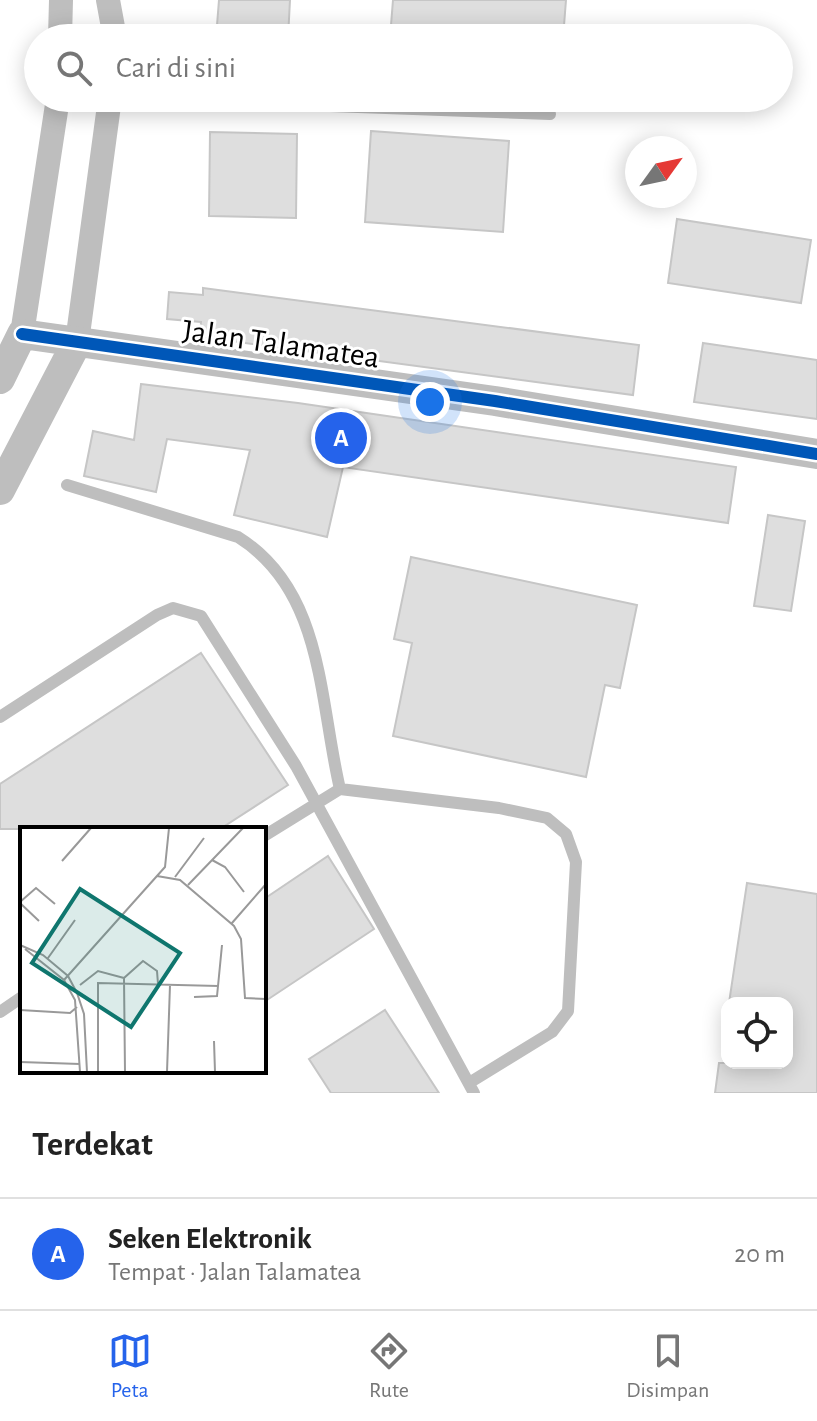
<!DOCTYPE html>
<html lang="id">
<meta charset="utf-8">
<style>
:root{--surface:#fff;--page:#f2f2f2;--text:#222;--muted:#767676;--line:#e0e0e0;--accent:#2563eb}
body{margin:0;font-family:"Alegreya Sans",sans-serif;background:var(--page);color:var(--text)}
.controls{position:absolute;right:24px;bottom:24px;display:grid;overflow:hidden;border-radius:16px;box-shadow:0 4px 20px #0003}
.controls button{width:72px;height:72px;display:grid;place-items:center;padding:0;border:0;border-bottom:2px solid var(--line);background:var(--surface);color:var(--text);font:40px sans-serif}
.compass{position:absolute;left:625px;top:136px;width:72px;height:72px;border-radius:50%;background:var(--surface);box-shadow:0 4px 20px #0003;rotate:57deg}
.you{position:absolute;left:430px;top:402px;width:28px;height:28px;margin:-20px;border:6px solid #fff;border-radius:50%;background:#1a73e8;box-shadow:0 0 0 12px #1a73e833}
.badge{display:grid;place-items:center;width:52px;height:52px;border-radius:50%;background:var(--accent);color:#fff;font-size:26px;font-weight:700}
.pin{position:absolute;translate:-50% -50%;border:4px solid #fff;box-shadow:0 2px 8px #0006}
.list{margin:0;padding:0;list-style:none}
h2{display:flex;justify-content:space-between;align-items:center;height:104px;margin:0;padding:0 32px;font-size:34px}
h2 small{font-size:26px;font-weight:400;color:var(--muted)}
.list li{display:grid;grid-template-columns:52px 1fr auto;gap:24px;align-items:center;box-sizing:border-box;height:112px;padding:0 32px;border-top:2px solid var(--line)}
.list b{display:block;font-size:30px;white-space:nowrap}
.list p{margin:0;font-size:26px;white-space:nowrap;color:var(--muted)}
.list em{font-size:26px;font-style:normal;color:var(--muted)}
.icon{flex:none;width:44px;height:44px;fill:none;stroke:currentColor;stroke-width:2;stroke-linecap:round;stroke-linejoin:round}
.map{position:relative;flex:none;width:817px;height:1093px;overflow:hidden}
.search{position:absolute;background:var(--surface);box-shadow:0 4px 20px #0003;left:24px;right:24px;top:24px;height:88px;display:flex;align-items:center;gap:20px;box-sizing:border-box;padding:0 28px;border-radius:44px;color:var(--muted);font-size:30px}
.sheet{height:216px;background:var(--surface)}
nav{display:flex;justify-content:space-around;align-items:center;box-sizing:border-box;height:112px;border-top:2px solid var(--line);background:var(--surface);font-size:22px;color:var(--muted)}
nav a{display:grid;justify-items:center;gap:4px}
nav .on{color:var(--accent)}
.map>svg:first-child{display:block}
.building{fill:#dedede;stroke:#c6c6c6;stroke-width:2}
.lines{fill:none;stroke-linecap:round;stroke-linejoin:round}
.service{stroke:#bebebe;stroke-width:12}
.minor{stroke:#bebebe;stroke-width:24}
.tertiary{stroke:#bebebe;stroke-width:30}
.cycleway-casing{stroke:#fff;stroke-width:17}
.cycleway{stroke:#0057b8;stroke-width:12}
.labels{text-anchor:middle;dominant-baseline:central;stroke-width:6;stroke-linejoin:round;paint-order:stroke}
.street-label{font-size:32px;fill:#000;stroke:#fff}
.inset-road{fill:none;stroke:#999;stroke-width:2}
.view{fill:#0f766e;fill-opacity:0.15;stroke:#0f766e;stroke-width:4}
.inset-edge{fill:none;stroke:#000;stroke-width:4}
</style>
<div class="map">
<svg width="817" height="1093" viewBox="0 0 817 1093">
<rect width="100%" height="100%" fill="#fff"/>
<!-- building -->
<path class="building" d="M219 0H290L288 38H216Z
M393 0H566L563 38 423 34V38H390Z
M371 131 509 141 503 232 365 222Z
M210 132 297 134 296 218 209 216Z
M677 219 811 240 801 303 668 283Z
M203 288 639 345 633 395 200 337 201 322 167 319 169 292 203 295Z
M703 343 817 360V419L694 402Z
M141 384 298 403 736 467 728 523 343 467 327 537 234 515 250 450 167 439 156 492 84 476 93 431 134 440Z
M768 515 805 521 791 611 754 606Z
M411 557 637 605 620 688 605 685 586 777 393 736 412 643 394 639Z
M201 653 288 785 220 829H0V784Z
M328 856 374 929 264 1002V899Z
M747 883 817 894V1093H715L719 1063H787V1003H729Z
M385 1010 439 1093H331L309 1059Z"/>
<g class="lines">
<!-- service -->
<path class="service" d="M110 98 550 114
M67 485 238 537C324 591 319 700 340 789
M0 717 157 615 173 608 201 616 296 766 474 1093
M264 836 340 789 499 808 547 818 566 834 576 862 568 1011 552 1032 469 1083
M0 1012 22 997"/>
<!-- minor -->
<path class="minor" d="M108 0 115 38
M60 38 61 0
M22 334 58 98
M77 342 110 98"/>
<!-- tertiary -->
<path class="tertiary" d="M0 379 22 334 495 401 817 454
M0 490 77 342"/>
<!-- cycleway casing -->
<g class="cycleway-casing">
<path id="cycleway" d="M22 334 495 401 817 454"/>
</g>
<!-- cycleway -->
<use href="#cycleway" class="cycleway"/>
</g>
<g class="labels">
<!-- street labels -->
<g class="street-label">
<text transform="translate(281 344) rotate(8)">Jalan Talamatea</text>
</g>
</g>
<!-- overview -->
<g transform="translate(20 827)">
<rect width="246" height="246" fill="#fff"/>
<path class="inset-road" d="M192 33 205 40 224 65M42 34 71 1M137 49 160 53 214 99 221 112 225 171 246 172M155 50 184 11M168 58 223 1M0 75 16 61 35 77M0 76 19 94M212 96 246 57M0 118 23 128 48 149 57 166 64 187 67 245M5 122 44 153 55 173 60 245M28 131 55 93M44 153 145 40 149 1M60 158 78 144 104 151M174 170 197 169 198 159M0 183 50 186 57 180M194 214 195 245M0 235 60 237M78 245V156L198 159 202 118M105 245 104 151 123 134 137 144 138 157M147 245 150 158"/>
<path class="view" d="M60 62 160 126 111 200 12 136Z"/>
<rect width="246" height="246" class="inset-edge"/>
</g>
</svg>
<div class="controls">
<button><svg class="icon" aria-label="locate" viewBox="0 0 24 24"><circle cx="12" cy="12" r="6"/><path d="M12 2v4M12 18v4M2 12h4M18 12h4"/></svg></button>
</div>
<svg class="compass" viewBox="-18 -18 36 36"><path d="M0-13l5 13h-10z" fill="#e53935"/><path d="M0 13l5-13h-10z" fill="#767676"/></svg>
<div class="you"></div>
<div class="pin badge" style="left:341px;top:438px">A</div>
<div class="search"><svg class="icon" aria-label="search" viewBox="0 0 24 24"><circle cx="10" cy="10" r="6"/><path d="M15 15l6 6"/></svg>Cari di sini</div>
</div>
<section class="sheet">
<h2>Terdekat<small></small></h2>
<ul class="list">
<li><span class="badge">A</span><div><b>Seken Elektronik</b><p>Tempat · Jalan Talamatea</p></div><em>20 m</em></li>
</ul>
</section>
<nav>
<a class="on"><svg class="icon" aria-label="map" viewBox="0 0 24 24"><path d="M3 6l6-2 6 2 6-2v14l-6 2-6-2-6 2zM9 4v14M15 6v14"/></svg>Peta</a>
<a><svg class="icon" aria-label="directions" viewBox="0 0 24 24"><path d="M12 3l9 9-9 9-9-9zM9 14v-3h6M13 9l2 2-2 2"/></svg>Rute</a>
<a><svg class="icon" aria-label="saved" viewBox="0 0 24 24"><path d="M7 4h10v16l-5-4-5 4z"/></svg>Disimpan</a>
</nav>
